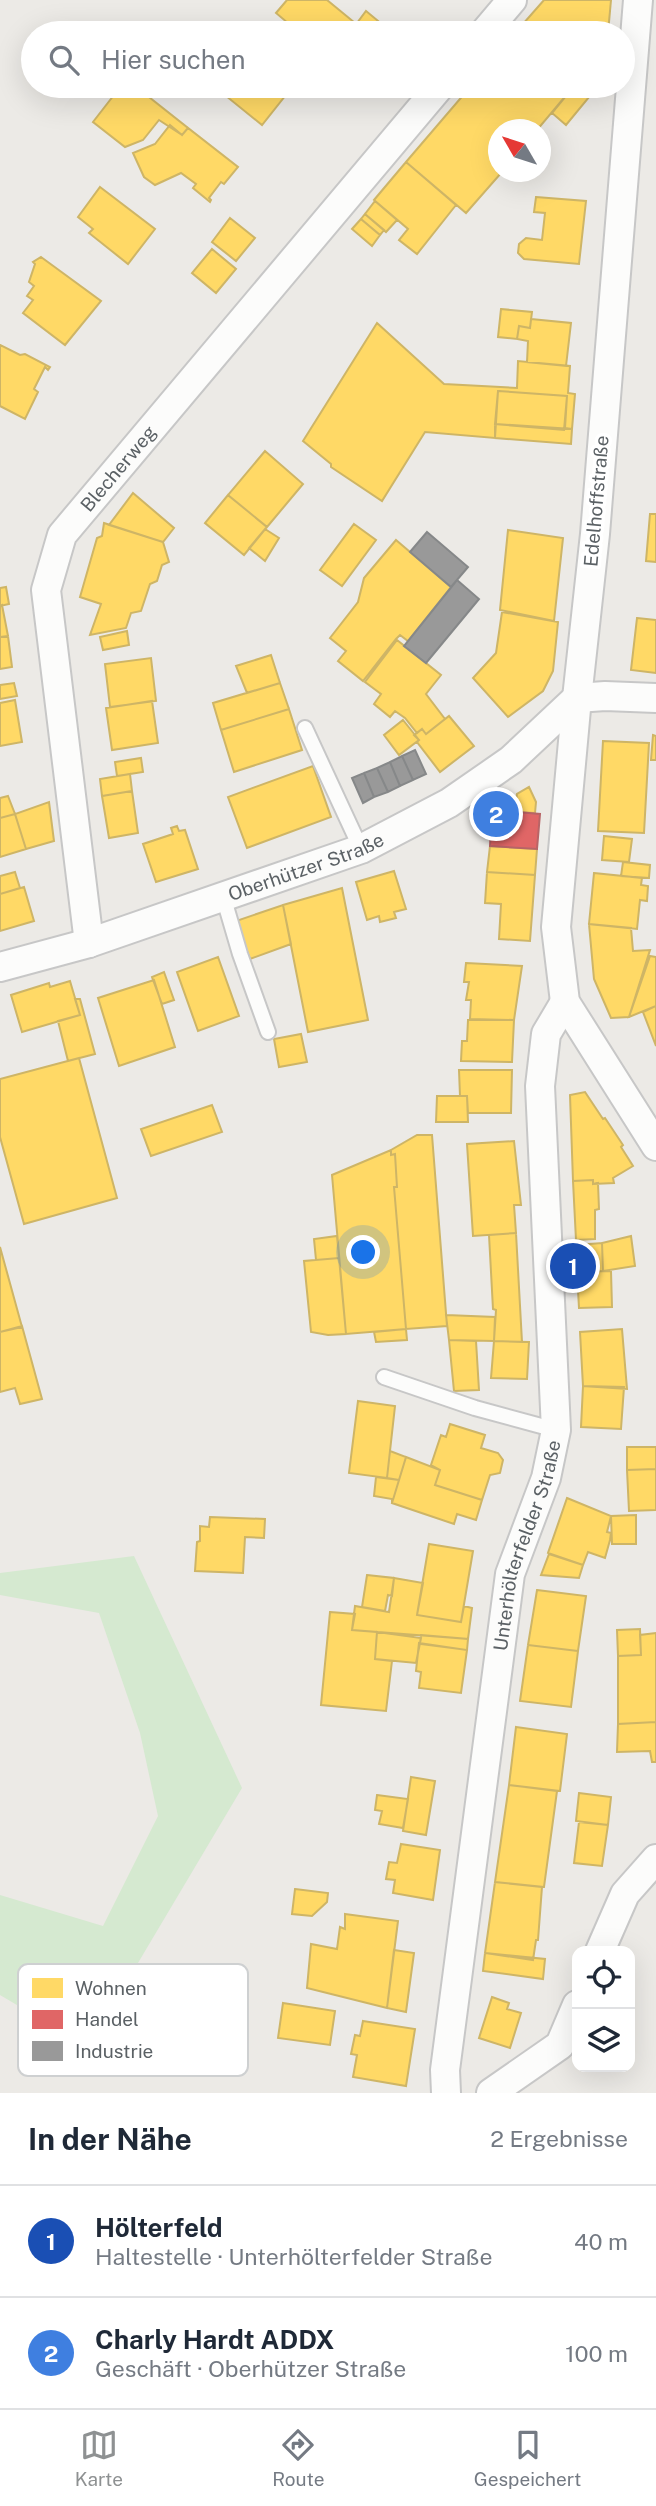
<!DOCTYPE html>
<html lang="de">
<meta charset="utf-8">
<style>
:root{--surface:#fff;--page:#f6f6f7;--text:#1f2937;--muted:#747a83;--line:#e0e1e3;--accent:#8e9192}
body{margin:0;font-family:"Public Sans",sans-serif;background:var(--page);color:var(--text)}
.controls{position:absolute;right:21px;bottom:21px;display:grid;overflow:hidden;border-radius:14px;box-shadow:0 7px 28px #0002}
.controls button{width:63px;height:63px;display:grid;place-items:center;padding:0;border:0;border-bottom:2px solid var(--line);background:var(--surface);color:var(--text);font:35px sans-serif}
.compass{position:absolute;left:488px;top:119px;width:63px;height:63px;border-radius:50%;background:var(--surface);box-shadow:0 7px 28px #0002;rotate:309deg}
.you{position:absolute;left:364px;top:1253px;width:24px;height:24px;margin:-18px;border:5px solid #fff;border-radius:50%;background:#1a73e8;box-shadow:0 0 0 10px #1a73e833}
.badge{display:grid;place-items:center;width:46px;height:46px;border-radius:50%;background:var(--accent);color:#fff;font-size:23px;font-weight:700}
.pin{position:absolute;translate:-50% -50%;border:4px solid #fff;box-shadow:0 2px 7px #0006}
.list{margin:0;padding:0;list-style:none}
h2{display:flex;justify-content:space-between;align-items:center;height:91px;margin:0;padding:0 28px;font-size:30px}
h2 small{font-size:23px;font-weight:400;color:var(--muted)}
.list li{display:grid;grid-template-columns:46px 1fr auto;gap:21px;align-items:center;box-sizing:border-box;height:112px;padding:0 28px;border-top:2px solid var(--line)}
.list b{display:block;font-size:26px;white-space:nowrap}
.list p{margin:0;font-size:23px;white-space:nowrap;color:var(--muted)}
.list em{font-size:23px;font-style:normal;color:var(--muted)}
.icon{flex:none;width:38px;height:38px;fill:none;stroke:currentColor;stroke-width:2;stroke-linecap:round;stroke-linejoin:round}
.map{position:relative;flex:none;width:656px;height:2093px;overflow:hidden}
.search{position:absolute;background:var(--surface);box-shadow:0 7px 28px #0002;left:21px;right:21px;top:21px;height:77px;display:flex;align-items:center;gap:18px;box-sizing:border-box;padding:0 24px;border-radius:38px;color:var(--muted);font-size:26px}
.sheet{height:315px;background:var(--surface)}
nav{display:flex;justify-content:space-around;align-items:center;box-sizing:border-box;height:98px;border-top:2px solid var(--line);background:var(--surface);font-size:19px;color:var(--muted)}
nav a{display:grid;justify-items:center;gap:4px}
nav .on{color:var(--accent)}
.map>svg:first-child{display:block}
.green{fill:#d5e9d0}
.homes{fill:#ffd966;stroke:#ceb566;stroke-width:2}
.shops{fill:#e06666;stroke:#b86466;stroke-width:2}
.industry{fill:#999;stroke:#868889;stroke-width:2}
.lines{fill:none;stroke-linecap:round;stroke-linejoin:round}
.lane-casing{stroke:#c7c7c7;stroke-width:18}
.street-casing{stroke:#c7c7c7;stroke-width:32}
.lane{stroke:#fcfcfb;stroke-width:14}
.street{stroke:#fcfcfb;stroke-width:28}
.labels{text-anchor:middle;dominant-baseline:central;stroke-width:7;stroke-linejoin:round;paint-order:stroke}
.street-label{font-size:19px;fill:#5b6165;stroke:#fff}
.key{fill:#fff;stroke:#ced0d1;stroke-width:2}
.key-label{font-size:19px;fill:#5b6165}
</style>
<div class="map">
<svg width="656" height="2093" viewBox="0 0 656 2093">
<rect width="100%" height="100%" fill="#eceae6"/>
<!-- green -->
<path class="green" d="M134 1556 242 1788 88 2047 0 1995V1895L103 1926 158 1816 140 1733 99 1613 0 1595V1573Z"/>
<!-- homes -->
<path class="homes" d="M287 0H327L355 23 361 26 360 28 367 33H294L295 29 276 13Z
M544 0H611L608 33H515Z
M366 11 389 30 386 33H367L360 28 361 26 357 23Z
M121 86H135L188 128 182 135 159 120 143 140 125 147 93 122Z
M235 86H293L262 125 226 96Z
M471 86H574L537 130H498V172H502L466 213 406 162Z
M574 86H578L590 96 566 125 552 113Z
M170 125 182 135 188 128 238 167 224 184 221 182 209 198 211 200 210 202 193 188 196 184 181 173 155 185 144 177 133 153 155 144Z
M406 162 456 205 417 254 399 240 408 229 374 200Z
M100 187 155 229 128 264 89 233 93 229 78 217Z
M536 197 586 201 579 264 524 259 518 253 519 244 526 238 542 240 545 213 534 212Z
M375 201 397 220 386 232 365 214Z
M365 214 384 230 380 235 361 219Z
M230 218 255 238 236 261 212 242Z
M361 219 380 235 372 246 352 229Z
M212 249 236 269 216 293 192 273Z
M41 257 101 301 65 345 23 313 33 300 27 296 34 286 29 282 35 264 33 262Z
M501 309 532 312 530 328 519 326 517 339 498 337Z
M531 319 571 323 566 366 527 362 528 341 517 339 519 326 530 328Z
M377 323 444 384 517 388 518 361 570 366 568 393 575 394 572 429 565 428 567 396 498 391 495 438 425 432 382 501 331 467V464L303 441Z
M0 345 20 355 25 354 50 367 48 370 45 367 34 389 38 392 25 419 0 406Z
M498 391 567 396 564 430 495 424Z
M495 424 572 429 571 444 495 438Z
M265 451 303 484 267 527 228 495Z
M133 493 174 528 163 542 109 525Z
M228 495 267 527 244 555 205 523Z
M650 514H656V562L646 561Z
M104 523 163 542 169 562 162 565 157 581 150 584 141 611 131 613 126 628 90 635 101 604 80 597 97 538 102 536Z
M354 524 376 540 342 586 320 570Z
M265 529 279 538 265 561 249 548Z
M508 530 563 538 554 621 500 610Z
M396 540 451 587 408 641 400 635 396 639 363 681 338 661 346 651 330 638 358 602 364 578Z
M6 587 9 604 0 606V588Z
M2 605 8 636 0 637V606Z
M502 612 558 622 553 671 543 691 508 717 473 678 496 653Z
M637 618 656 620V673L631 670Z
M127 631 129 645 103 650 100 637Z
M8 636 12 667 0 669V637Z
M397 640 441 675 426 694 445 719 426 734 422 729 417 733 405 718 395 711 390 717 374 704 381 694 365 682Z
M271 655 280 683 247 693 236 666Z
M151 658 156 701 110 707 105 664Z
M14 683 17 696 0 699V685Z
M280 683 289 709 221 730 213 703Z
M15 700 22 742 0 746V703Z
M152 701 158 743 112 750 106 708Z
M289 709 302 750 234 772 221 730Z
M449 716 474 746 440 772 417 742 419 740 414 735 422 729 426 734Z
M403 720 419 740 399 755 384 735Z
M653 735 656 736V760H651Z
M603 741 649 743 644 833 598 831Z
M141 758 143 772 117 776 115 762Z
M313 766 331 817 247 848 228 797Z
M130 774 132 791 102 796 100 779Z
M529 787 536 802 535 813 514 812 517 794Z
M132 791 138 833 109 838 102 796Z
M8 796 15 814 0 818V798Z
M49 802 54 841 26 849 15 814Z
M15 814 26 849 0 857V818Z
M177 826 179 831 185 830 198 869 156 882 143 844 173 834 171 828Z
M604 836 632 839 629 862 602 860Z
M490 846 537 849 535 875 487 872Z
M623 862 650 865 649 878 621 876Z
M394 871 406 909 394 912 396 918 380 922 379 916 367 920 356 882Z
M15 872 20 888 0 894V876Z
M487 872 535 875 530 941 499 939 501 904 485 903Z
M594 873 642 878 641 885 648 886 647 901 640 900 637 929 589 924Z
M24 887 34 921 0 931V894Z
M342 888 368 1020 308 1032 283 905Z
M283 905 291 944 250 959 236 921Z
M589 924 631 928 633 951 650 950 629 1017 611 1018 594 979Z
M650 956 656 957V1006L629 1017Z
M218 957 239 1016 198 1031 177 972Z
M466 963 522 966 514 1020 470 1019 471 1000H466L469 982H464Z
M164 972 174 1000 162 1004 152 977Z
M154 980 175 1047 119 1066 98 998Z
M70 981 80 1015 22 1032 11 995 49 983 50 987Z
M75 999H80L95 1054 68 1061 58 1021 80 1015Z
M656 1006V1046L643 1012Z
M468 1020H514L512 1062 461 1061 462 1041H467Z
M301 1034 307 1062 279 1067 274 1039Z
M79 1058 117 1198 24 1224 0 1137V1079Z
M459 1070H512L511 1113H468L467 1096H460Z
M585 1092 603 1119 605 1118 623 1145 621 1147 633 1166 613 1178 614 1183 593 1184V1180L573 1181 570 1095Z
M437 1096H467L468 1122H436Z
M212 1105 222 1132 151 1156 141 1129Z
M417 1135H432L447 1326 406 1329 394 1187H397L395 1154 391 1155V1150Z
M514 1141 521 1205H514L516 1233 473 1236 467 1144Z
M391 1150V1155L395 1154 397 1187H394L406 1329 346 1334 332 1175Z
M593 1180V1184L598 1183 599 1209 595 1210V1239L576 1240 573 1181Z
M516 1233 522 1342 494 1341 496 1310 493 1309 489 1235Z
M337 1236 339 1258 316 1260 314 1239Z
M631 1236 635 1266 603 1271 602 1243Z
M602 1243 603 1271 577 1272 576 1245Z
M0 1247 22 1327 0 1332Z
M339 1258 346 1334 328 1335 311 1332 304 1261Z
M611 1271 612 1307 579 1308 577 1272Z
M446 1315 495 1317 494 1341 449 1340Z
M22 1326 42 1399 20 1404 15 1388 0 1392V1332Z
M406 1329 407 1340 376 1342 374 1332Z
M622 1329 627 1389 583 1386 580 1332Z
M449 1340 476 1341 479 1390 454 1391Z
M494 1341 529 1342 527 1379 491 1378Z
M583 1386 624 1387 621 1429 581 1427Z
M358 1401 395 1406 387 1478 349 1473Z
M450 1424 485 1435 481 1448 498 1453 503 1460 500 1473 490 1475 482 1500 435 1485 440 1470 431 1465 441 1435 446 1437Z
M627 1447H656V1469L627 1470Z
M390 1451 406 1457 399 1480 387 1478Z
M406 1457 440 1470 435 1485 482 1500 476 1520 457 1514 454 1524 392 1503Z
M656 1469V1510L629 1511 627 1470Z
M376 1477 399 1480 392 1503V1499L374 1496Z
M567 1498 611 1516 607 1532 611 1533 610 1540 605 1558 588 1552 583 1565 548 1553Z
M636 1515V1544H612L611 1516Z
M210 1517 265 1519 264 1538 245 1537 243 1573 195 1571 197 1542 200 1541V1526L209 1527Z
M429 1544 473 1551 461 1622 417 1615Z
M549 1554 583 1565 579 1578 541 1575Z
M367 1575 394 1578 392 1596 388 1595 385 1611 362 1607Z
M394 1578 423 1583 417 1615 461 1622 464 1606 472 1608 468 1639 352 1630 355 1606 389 1612Z
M537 1590 586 1596 578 1651 528 1645Z
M330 1612 355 1614 352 1630 377 1632 375 1659 392 1661 386 1711 321 1705Z
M640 1629 641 1655 618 1656 617 1630Z
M377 1632 421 1638 416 1663 375 1659Z
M656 1633V1722L618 1724V1656L641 1655 640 1635Z
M421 1635 468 1639 467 1650 420 1644Z
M419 1643 467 1650 461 1693 419 1688 421 1672 416 1671Z
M528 1645 578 1651 571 1707 520 1701Z
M656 1722V1762H652L650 1751 617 1752 618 1724Z
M516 1727 567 1734 560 1791 509 1785Z
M411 1777 435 1781 426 1835 403 1831Z
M509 1785 557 1791 544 1887 495 1882Z
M579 1793 611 1797 608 1825 576 1821Z
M377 1795 408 1799 403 1828 379 1824 382 1811 375 1810Z
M579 1822 608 1825 602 1866 574 1863Z
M401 1844 440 1850 433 1900 393 1893 395 1880 386 1879 389 1862 397 1863Z
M495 1882 542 1887 538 1940H536L533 1960 485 1953Z
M295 1889 328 1893 327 1902 312 1916 292 1914Z
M345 1914 398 1921 387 2008 307 1988 311 1944 337 1949 340 1927 345 1929Z
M394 1950 414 1953 406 2012 387 2008Z
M485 1953 545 1959 543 1979 483 1971Z
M492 1997 509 2003 507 2009 521 2013 510 2048 479 2038Z
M283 2003 335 2011 330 2045 278 2038Z
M363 2021 415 2029 406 2086 353 2077 357 2055 351 2054 355 2035 360 2036Z"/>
<!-- shops -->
<path class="shops" d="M492 810 540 814 537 849 490 846Z"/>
<!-- industry -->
<path class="industry" d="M427 532 468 567 451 587 410 552Z
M457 580 479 599 426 663 404 646Z
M415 750 426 774 413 780 402 756Z
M402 756 413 780 400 786 390 762Z
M390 762 400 786 388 792 377 768Z
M377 768 388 792 374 797 364 773Z
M364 773 374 797 363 803 352 778Z"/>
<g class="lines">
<!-- lane casing -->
<g class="lane-casing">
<path id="lane" d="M305 728 361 849
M223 896 240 954 268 1032
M384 1377 475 1408 556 1430"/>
</g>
<!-- street casing -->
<g class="street-casing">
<g id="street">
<path d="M638 0 595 534 577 698 556 927 565 1002 656 1146"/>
<path d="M484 33 512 0"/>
<path d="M577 698 605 696 656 698"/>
<path id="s1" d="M89 943 46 590 62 535 440 86"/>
<path id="s2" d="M0 967 89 943 361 849 449 803 511 760 577 698"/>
<path d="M600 1951 625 1894 656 1859"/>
<path id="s3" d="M446 2093 445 2070 510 1574 546 1478 556 1430 540 1086 546 1034 565 1002"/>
<path d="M491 2093 560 2045 577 2005"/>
</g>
</g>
<!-- lane -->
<use href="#lane" class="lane"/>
<!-- street -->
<use href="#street" class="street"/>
</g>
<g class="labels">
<!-- street labels -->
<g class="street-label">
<text stroke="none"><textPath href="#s1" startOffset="500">Blecherweg</textPath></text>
<text transform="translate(596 501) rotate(-85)">Edelhoffstraße</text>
<text stroke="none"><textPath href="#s2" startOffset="322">Oberhützer Straße</textPath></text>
<text stroke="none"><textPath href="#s3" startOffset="555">Unterhölterfelder Straße</textPath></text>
</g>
</g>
<!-- legend -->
<rect x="18" y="1964" width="230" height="112" rx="10" class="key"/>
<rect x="32" y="1978" width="31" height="20" fill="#ffd966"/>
<rect x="32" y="2010" width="31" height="19" fill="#e06666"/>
<rect x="32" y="2041" width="31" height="20" fill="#999"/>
<g class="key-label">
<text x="75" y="1995">Wohnen</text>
<text x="75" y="2026">Handel</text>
<text x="75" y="2058">Industrie</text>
</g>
</svg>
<div class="controls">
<button><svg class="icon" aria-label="locate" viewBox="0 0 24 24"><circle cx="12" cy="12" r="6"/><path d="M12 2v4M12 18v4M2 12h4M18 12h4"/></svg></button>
<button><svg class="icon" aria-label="layers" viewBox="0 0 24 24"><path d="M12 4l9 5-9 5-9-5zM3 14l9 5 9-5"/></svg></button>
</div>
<svg class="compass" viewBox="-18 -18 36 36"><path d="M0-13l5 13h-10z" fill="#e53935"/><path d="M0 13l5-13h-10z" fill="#747a83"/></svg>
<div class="you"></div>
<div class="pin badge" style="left:573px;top:1266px;background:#1a4fb4">1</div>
<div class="pin badge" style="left:496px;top:814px;background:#3f7fe0">2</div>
<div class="search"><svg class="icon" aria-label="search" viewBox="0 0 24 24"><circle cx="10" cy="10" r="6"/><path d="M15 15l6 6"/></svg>Hier suchen</div>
</div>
<section class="sheet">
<h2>In der Nähe<small>2 Ergebnisse</small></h2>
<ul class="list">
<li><span class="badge" style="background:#1a4fb4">1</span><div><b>Hölterfeld</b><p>Haltestelle · Unterhölterfelder Straße</p></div><em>40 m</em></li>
<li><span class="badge" style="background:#3f7fe0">2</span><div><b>Charly Hardt ADDX</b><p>Geschäft · Oberhützer Straße</p></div><em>100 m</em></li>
</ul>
</section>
<nav>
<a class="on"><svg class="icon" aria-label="map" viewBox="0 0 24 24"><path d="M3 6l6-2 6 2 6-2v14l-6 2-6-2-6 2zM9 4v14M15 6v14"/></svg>Karte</a>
<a><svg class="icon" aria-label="directions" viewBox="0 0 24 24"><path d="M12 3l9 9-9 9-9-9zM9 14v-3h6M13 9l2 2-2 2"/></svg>Route</a>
<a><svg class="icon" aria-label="saved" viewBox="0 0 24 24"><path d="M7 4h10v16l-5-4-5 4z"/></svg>Gespeichert</a>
</nav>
